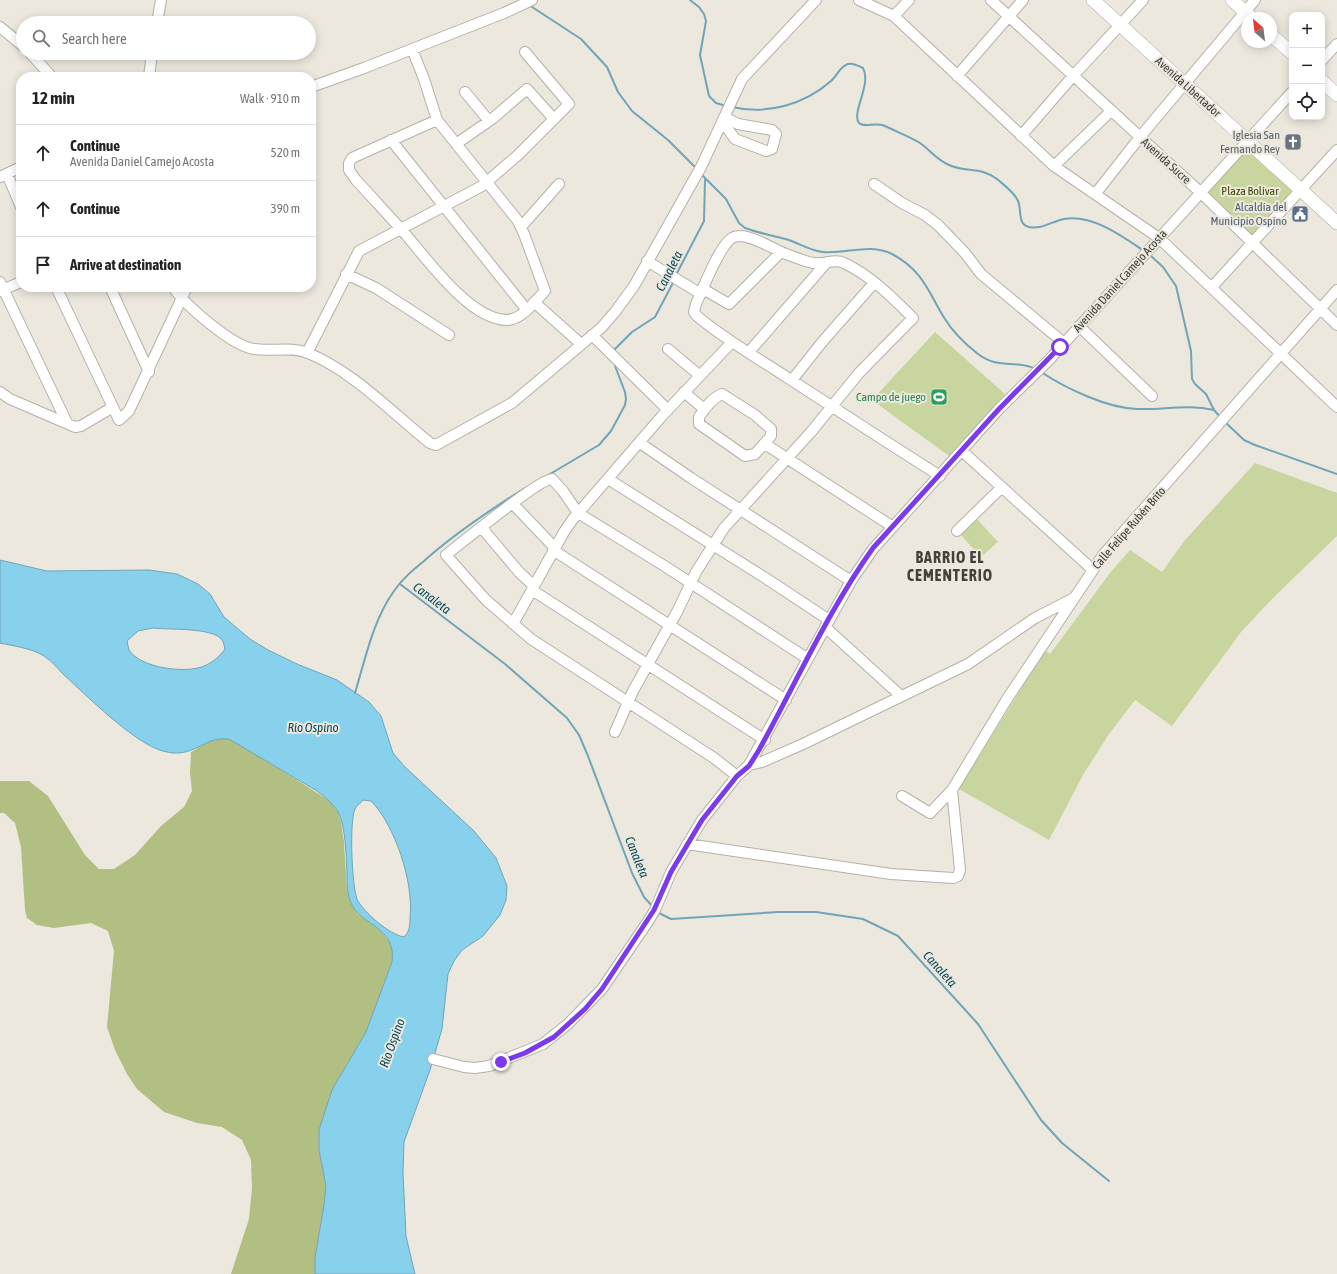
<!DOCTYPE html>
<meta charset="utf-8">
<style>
:root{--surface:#fff;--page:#f6f6f6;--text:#222;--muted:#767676;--line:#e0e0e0}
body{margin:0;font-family:"Asap Condensed",sans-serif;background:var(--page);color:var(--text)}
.controls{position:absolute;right:12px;top:12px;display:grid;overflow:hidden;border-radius:8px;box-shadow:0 2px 10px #0003}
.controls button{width:36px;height:36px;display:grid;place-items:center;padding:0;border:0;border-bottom:1px solid var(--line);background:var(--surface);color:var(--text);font:20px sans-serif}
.compass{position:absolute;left:1241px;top:12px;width:36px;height:36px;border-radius:50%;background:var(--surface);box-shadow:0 2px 10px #0003;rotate:332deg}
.stop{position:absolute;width:12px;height:12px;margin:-9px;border:3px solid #7c3aed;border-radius:50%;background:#fff}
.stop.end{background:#7c3aed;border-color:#fff;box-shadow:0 1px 4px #0008}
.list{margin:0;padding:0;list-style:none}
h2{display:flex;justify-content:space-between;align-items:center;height:52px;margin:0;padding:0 16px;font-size:17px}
h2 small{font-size:13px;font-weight:400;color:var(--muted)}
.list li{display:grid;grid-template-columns:26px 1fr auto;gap:12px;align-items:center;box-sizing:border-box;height:56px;padding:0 16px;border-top:1px solid var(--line)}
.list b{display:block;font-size:15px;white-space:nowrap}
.list p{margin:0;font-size:13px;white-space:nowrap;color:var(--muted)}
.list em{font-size:13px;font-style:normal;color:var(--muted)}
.icon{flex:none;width:22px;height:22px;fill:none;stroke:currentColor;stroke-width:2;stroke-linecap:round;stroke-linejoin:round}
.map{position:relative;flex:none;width:1337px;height:1274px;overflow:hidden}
.search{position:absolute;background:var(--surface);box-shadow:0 2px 10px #0003;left:16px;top:16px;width:300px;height:44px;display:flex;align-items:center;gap:10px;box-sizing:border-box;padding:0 14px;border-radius:22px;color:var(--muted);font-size:15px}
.panel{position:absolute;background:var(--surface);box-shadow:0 2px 10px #0003;left:16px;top:72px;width:300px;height:220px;border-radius:16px}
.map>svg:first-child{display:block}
.green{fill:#c8d59e}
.forest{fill:#b1bf82}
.water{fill:#87d1ec;stroke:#71a4b6;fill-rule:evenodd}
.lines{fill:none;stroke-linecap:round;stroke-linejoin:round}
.stream{stroke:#71a4b6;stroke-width:2}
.minor-casing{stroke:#b4b1a7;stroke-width:12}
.major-casing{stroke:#b4b1a7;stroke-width:14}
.minor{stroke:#fff;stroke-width:10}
.major{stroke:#fff;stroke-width:13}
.route{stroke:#7c3aed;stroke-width:5}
.labels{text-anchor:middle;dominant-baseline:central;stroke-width:4;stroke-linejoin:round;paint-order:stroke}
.street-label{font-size:12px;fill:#3e3c38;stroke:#ece8de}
.worship-label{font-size:12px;fill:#5b616d;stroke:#ece8de;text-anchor:end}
.park-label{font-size:12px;fill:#404b01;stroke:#ece8de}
.service-label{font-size:12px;fill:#4e5e75;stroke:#ece8de;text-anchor:end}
.leisure-label{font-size:12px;fill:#27864d;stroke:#ece8de;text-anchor:end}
.water-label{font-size:13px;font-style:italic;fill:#0b4b5e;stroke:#ece8de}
.district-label{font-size:16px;font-weight:bold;letter-spacing:1px;fill:#444138;stroke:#ece8de}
</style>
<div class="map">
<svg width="1337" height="1274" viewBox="0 0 1337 1274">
<rect width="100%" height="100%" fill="#ece8de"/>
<!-- green -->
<path class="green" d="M1248 141 1300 189 1252 242 1200 192Z
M935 332 1005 394 949 456 872 400Z
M1255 463 1337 493V536L1272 599 1241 632 1172 726 1135 700 1109 734 1083 775 1049 840 959 789 1045 650 1050 654 1110 573 1130 550 1162 572 1185 540Z
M976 518 998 542 981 557 959 533Z"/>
<!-- forest -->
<path class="forest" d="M220 738 229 739 240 744 330 801 338 812 341 822 344 842 347 891 357 913 381 931 390 943 393 953 392 962 366 1032 332 1090 319 1130V1150L326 1186 324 1205 315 1258V1274H231L249 1219 252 1188 251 1160 242 1140 222 1127 197 1123 164 1112 137 1089 127 1074 115 1050 107 1027 114 951 108 931 91 923 54 928 37 925 27 918 25 910 21 847 15 823 4 813H0V781H29L48 796 85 855 99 869H114L135 855 161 826 184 807 192 791 190 773 191 752 209 741Z"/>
<!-- water -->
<path class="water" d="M0 560 47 571 149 570 177 574 198 584 210 594 224 617 250 639 268 650 297 664 337 680 369 702 381 716 393 753 405 767 474 831 496 858 507 886 506 900 500 915 483 936 462 950 454 961 448 974 442 1029 430 1070 404 1142 403 1173 406 1236 415 1274H315V1258L324 1205 326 1186 319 1150V1130L332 1090 366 1032 392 962C397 927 360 925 351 903 347 894 347 883 347 873 346 857 346 824 337 810 331 802 325 797 317 791L229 739C202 736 194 760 163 751 135 744 86 695 64 675 57 668 52 661 44 656 31 648 14 646 0 643ZM153 628C168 630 213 627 222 640 224 642 224 647 225 649 220 656 212 663 204 666 186 674 140 668 129 650 128 647 128 644 127 641L138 631ZM363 800 371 801C395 825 414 883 410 917 410 925 410 931 404 937 390 935 363 912 357 899 352 886 349 822 355 809 356 806 361 803 363 800Z"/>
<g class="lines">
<!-- stream -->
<path class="stream" d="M690 0 699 7 704 14 706 21 700 55 709 96 716 103 726 106
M529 5 581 39 607 67 618 92 632 111 668 140 697 169
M732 107C766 115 804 105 831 81 837 76 840 66 848 64 853 63 859 66 863 68 872 84 851 113 859 123 864 128 876 122 885 126 895 131 911 137 920 143 930 150 937 160 949 165 966 173 980 166 997 179 1004 185 1015 193 1018 201 1022 210 1017 224 1029 227 1041 230 1053 221 1064 219 1092 214 1122 236 1144 251
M701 174 726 199 739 223 745 228C759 233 774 236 789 240 800 244 811 251 823 252 847 254 870 243 892 254 921 269 928 290 943 316 952 331 965 344 978 354 999 370 1016 359 1036 369
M1150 255 1163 267 1176 286 1191 351 1192 379 1195 384 1206 394 1214 410 1221 418
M676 275 704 221 705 180
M613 351 632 332 655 317 674 281
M1041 372C1067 389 1107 408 1137 409 1163 410 1188 404 1214 410
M1225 422 1244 440 1255 445 1337 474
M545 477 599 445 611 431 625 405 626 399 625 392 615 366
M400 584 505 664 567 718 579 735 588 756 632 873 644 897 653 907
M355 693C365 660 373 620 394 591 402 579 413 570 424 561 455 533 490 510 525 488
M657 912 671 919 778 912H816L863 919 898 936 978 1024 1041 1120 1062 1143 1109 1181"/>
<!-- minor casing -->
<g class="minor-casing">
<path id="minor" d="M859 0 894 16 1054 166 1159 238 1337 407
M991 0 1200 192 1337 325
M894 16 909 0
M157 23 161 0
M0 27 23 46
M412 49 424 79 437 120 518 221 524 234 545 291C536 300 522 320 507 320 469 320 425 256 401 229 386 213 371 196 356 180L349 170V163L352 158 437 120
M30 53 52 77
M1322 60 1337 44
M957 76 1023 0
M149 77 152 53
M311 87 364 68 504 13 532 0
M465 92 489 121
M722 121 735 139 766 151 772 149 776 134 772 130 738 124 724 117
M1021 136 1073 76 1143 0
M391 140 526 309
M456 144 492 119 527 89 554 119
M1054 166 1111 111
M7 174 21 207
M0 177 21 167
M874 184 902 203 925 215 938 225 965 253 981 274 1064 343
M1096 193 1140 137 1255 0
M521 227 559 184
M647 261 701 294
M346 274 376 288 449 335
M0 282 67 423
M56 287 119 420 129 411 187 287
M110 287 149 372
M173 287C185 305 232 346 254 349 271 352 291 346 308 353 354 372 391 412 430 443L436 445 512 403 601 328 615 312 634 286 701 167 742 79 816 0
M1212 287 1337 150
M703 289 729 304 781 252
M0 291 21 282
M534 302 581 344
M1079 326 1152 396
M592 335 668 410
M668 349 699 375
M749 352 827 262
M307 353 359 251 482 186 518 155 569 104 525 52
M792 380 823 341 874 283
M0 392 10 399 75 427 81 426 113 407
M684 392 704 409
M722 394 755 415 771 429V436L755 454 745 456 699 424V417C705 408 712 398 722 394Z
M640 443 691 478 851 581
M765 444 893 527
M962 451 1093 570
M608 479 767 579 829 620
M513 504 555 548
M481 527 519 572 534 586
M957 531 1002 487
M553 550 786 700
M532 590 765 740
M513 624 564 532 573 519 662 416 732 342
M825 627 901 696
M615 732 633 691 677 612 696 572 724 528 811 432 859 373 913 318C893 298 870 275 844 263 834 258 825 265 814 263 805 262 795 257 786 254 773 249 744 230 732 238 719 246 703 289 696 304L694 312 697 316C724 339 756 357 785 376 837 410 888 443 940 476
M749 765 851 581 873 549 999 409 1049 360 1292 92
M737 776 714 758 531 639 486 600 446 555C460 544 541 478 552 479L563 491 578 513 663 565 808 659
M902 796 930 813 952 790 1007 699 1103 555 1337 290
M687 844 891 874 953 878 958 876 960 870 952 790
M433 1059 464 1067 475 1068 489 1066 543 1044 568 1024 602 989 647 923 655 910 671 872 702 820 737 776 749 765 762 762 803 744 968 664 1035 618 1074 598"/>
</g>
<!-- major casing -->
<g class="major-casing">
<path id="major" d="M1093 0 1337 223
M1232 0 1252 18
M1271 35 1292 53
M1322 81 1337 95"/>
</g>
<!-- minor -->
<use href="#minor" class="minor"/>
<!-- major -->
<use href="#major" class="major"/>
</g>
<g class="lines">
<!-- route -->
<path class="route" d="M501 1062 525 1053 554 1037 585 1009 602 989 654 910 671 872 702 820 737 776 749 766 759 750C796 683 828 611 873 548L999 409 1060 347"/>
</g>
<!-- icons -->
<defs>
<g id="church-square" transform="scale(0.9)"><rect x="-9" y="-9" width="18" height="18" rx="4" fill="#6b7280" stroke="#ece8de"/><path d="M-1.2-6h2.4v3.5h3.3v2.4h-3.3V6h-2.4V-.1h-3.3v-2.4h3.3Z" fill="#fff"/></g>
<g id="civic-square" transform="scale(0.9)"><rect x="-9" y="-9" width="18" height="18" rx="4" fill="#5c6f8a" stroke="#ece8de"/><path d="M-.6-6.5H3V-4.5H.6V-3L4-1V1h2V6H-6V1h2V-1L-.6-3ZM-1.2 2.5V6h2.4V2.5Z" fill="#fff"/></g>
<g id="stadium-square" transform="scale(0.9)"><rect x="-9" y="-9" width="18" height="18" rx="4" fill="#2e9e5b" stroke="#ece8de"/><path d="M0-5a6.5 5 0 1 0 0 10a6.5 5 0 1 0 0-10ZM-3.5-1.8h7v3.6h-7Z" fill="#fff"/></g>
</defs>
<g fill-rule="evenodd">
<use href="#church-square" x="1293" y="142"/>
<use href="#civic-square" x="1300" y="214"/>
<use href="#stadium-square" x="939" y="397"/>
</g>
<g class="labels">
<!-- street labels -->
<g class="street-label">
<text transform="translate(1188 87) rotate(42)">Avenida Libertador</text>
<text transform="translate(1166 161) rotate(42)">Avenida Sucre</text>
<text transform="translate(1120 281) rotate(-48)">Avenida Daniel Camejo Acosta</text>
<text transform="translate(1129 528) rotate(-49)">Calle Felipe Rubén Brito</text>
</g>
<!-- worship labels -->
<g class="worship-label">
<text x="1280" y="135">Iglesia San<tspan x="1280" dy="14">Fernando Rey</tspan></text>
</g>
<!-- park labels -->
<g class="park-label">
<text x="1250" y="191">Plaza Bolívar</text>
</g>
<!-- service labels -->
<g class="service-label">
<text x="1287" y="207">Alcaldía del<tspan x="1287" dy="14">Municipio Ospino</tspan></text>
</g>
<!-- leisure labels -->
<g class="leisure-label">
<text x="926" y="397">Campo de juego</text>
</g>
<!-- water labels -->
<g class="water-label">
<text transform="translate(669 271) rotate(-63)">Canaleta</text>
<text transform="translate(432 598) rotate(37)">Canaleta</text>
<text x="313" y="727">Río Ospino</text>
<text transform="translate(637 857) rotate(68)">Canaleta</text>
<text transform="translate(940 969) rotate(48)">Canaleta</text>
<text transform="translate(392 1043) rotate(-70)">Río Ospino</text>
</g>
<!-- district labels -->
<g class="district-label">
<text x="950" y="557">BARRIO EL<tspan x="950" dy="18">CEMENTERIO</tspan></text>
</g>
</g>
</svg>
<div class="controls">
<button>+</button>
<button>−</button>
<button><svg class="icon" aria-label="locate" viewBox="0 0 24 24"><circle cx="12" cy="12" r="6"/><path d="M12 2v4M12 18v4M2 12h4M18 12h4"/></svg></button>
</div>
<svg class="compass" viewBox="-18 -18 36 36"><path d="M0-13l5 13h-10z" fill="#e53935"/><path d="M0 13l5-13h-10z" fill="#767676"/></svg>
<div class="stop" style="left:1060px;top:347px"></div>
<div class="stop end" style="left:501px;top:1062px"></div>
<div class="search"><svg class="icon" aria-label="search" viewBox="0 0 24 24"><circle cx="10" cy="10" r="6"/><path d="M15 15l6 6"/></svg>Search here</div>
<section class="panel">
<h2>12 min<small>Walk · 910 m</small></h2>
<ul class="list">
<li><svg class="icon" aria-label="ahead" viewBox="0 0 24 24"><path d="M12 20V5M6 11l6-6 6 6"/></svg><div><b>Continue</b><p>Avenida Daniel Camejo Acosta</p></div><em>520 m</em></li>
<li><svg class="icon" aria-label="ahead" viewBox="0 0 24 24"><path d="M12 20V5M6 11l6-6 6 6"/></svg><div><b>Continue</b></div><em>390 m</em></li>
<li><svg class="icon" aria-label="arrive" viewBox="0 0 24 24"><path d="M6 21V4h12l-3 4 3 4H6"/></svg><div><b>Arrive at destination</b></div></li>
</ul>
</section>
</div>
